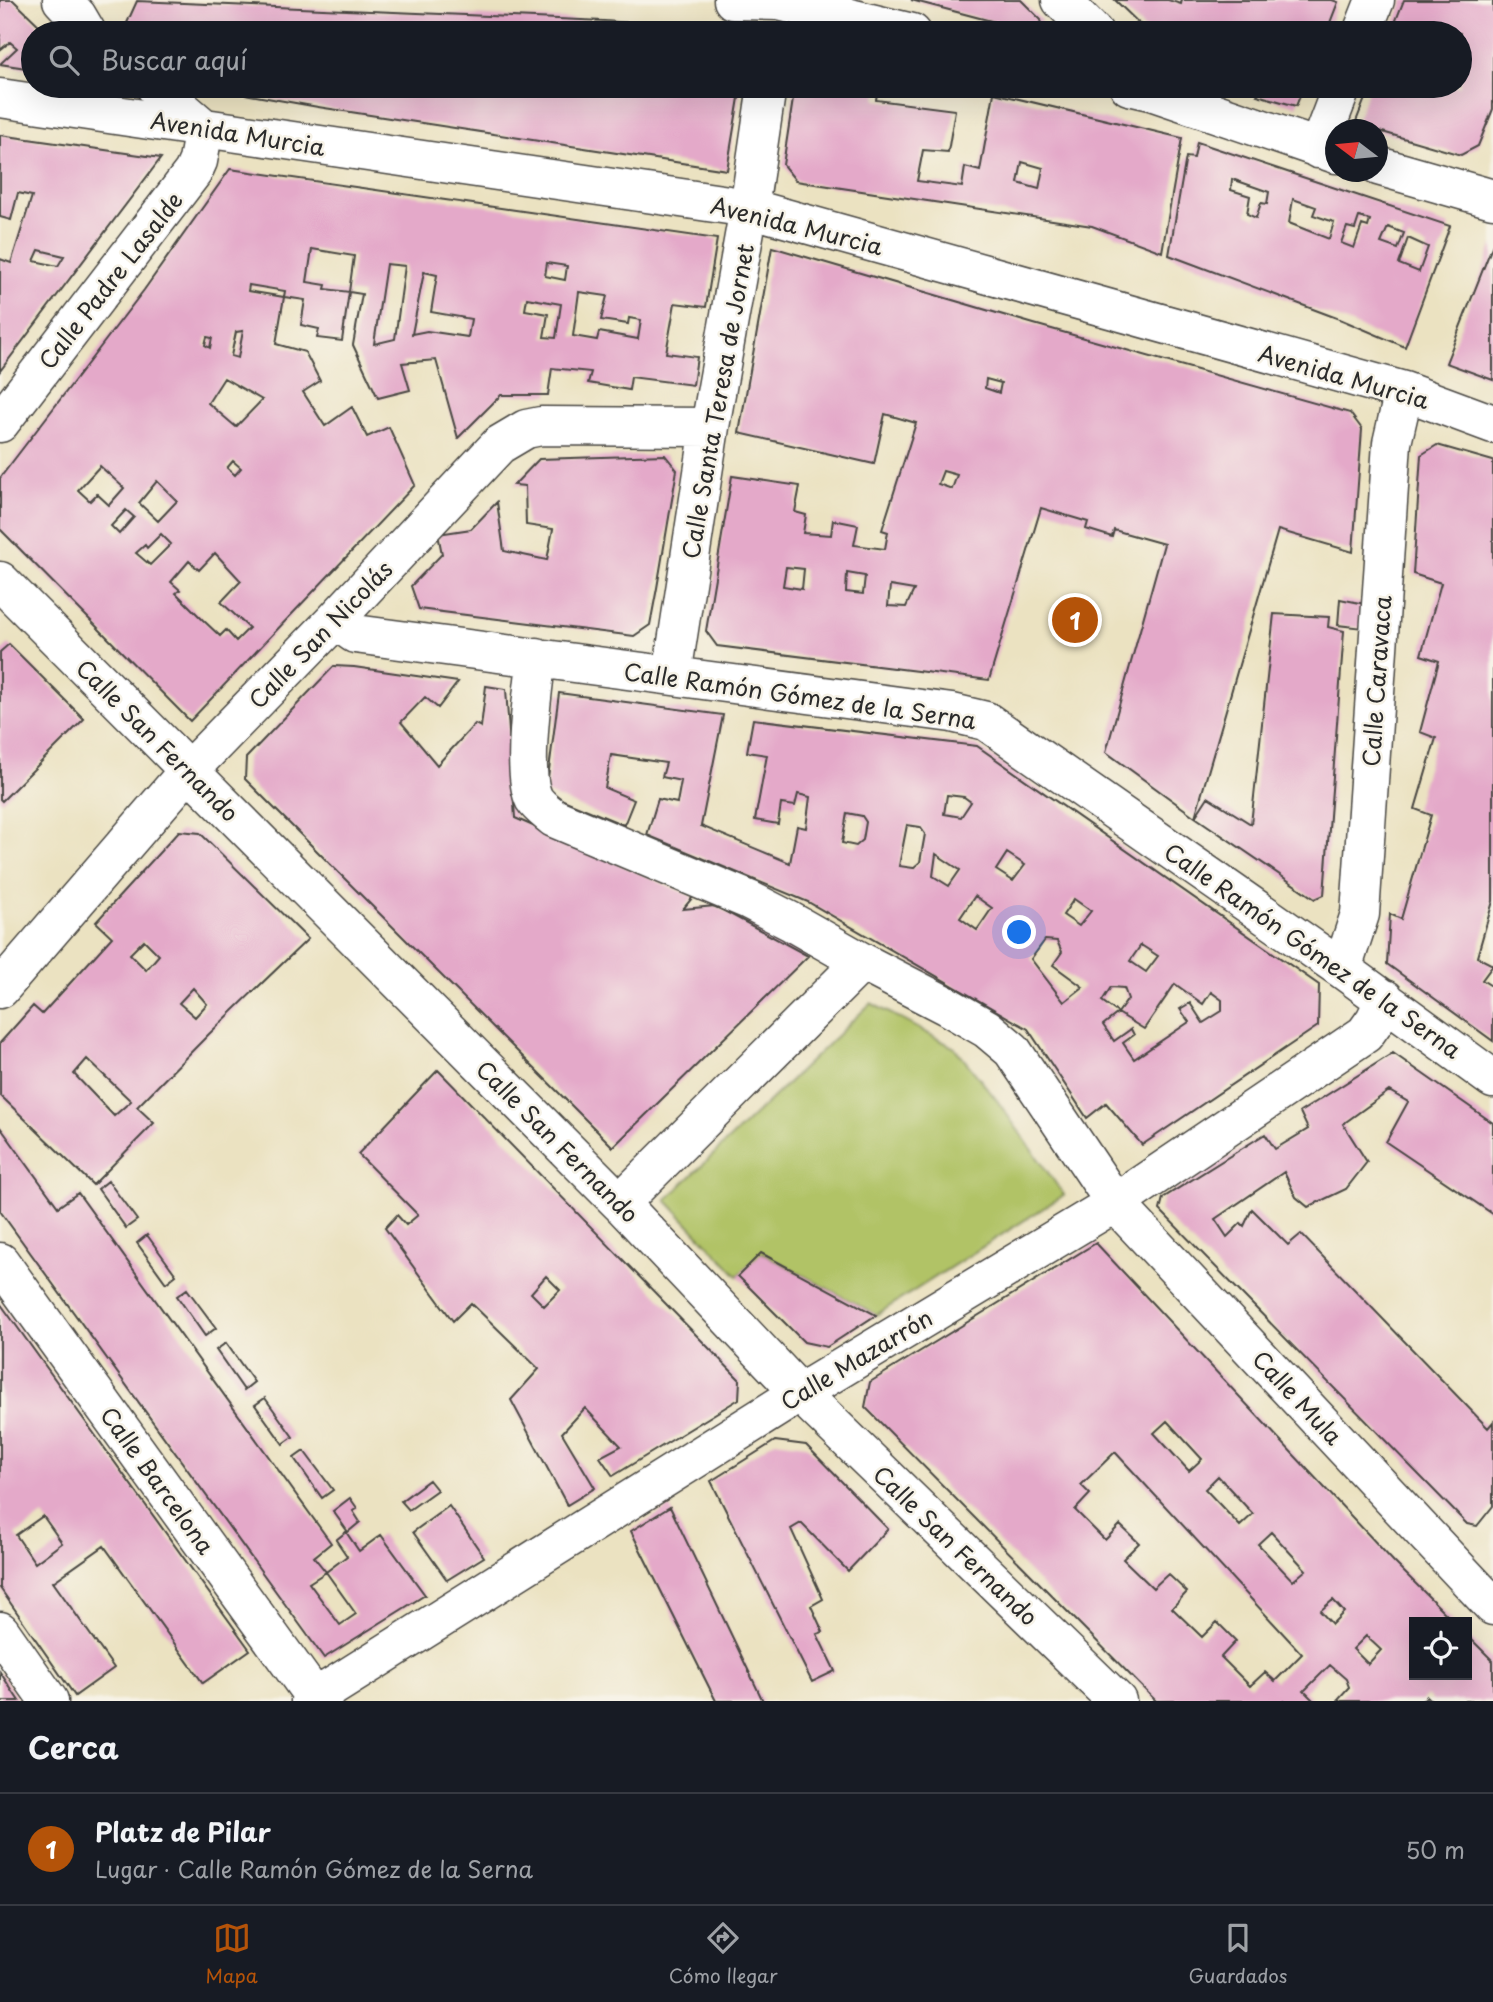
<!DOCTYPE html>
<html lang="es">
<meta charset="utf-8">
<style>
:root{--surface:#171b24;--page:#242831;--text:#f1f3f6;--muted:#9ea1a6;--line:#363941;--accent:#b45309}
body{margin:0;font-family:"Playpen Sans",sans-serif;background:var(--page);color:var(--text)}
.controls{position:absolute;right:21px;bottom:21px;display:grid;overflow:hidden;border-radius:0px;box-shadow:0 7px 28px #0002}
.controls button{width:63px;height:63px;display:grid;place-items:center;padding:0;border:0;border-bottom:2px solid var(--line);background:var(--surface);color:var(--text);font:35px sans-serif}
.compass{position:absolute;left:1325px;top:119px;width:63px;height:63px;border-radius:50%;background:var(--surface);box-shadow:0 7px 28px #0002;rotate:286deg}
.you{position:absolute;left:1020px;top:933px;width:24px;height:24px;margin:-18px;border:5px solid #fff;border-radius:50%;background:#1a73e8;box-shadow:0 0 0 10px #1a73e833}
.badge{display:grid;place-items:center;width:46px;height:46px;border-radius:50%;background:var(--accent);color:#fff;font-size:23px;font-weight:700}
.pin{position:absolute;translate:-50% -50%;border:4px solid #fff;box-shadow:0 2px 7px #0006}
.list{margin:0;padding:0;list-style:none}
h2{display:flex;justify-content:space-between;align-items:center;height:91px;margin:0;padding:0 28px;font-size:30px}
h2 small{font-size:23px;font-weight:400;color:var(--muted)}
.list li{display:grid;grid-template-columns:46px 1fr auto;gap:21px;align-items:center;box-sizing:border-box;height:112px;padding:0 28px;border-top:2px solid var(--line)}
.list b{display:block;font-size:26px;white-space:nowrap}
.list p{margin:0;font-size:23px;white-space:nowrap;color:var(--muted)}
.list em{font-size:23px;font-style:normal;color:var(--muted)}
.icon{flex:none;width:38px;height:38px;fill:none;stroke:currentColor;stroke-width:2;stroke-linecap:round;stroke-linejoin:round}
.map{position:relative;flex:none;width:1493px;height:1701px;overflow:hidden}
.search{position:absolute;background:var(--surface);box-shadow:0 7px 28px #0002;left:21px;right:21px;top:21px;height:77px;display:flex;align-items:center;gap:18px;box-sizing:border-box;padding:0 24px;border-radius:38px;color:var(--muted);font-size:26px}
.sheet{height:203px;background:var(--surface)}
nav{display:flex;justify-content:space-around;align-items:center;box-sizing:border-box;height:98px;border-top:2px solid var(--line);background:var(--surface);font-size:19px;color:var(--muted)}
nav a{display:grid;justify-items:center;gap:4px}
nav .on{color:var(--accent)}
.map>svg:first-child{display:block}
.green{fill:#b1c366;stroke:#6e7748;stroke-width:2}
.building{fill:#e4a9c9;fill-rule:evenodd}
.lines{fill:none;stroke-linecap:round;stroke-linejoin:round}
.street-casing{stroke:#484642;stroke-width:41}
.street{stroke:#fff;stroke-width:38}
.labels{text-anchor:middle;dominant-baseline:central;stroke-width:5;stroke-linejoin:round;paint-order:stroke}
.street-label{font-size:23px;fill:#2b2b2b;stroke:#f7f3e8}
</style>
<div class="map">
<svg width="1493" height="1701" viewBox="0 0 1493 1701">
<rect width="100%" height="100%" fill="#f7f3e8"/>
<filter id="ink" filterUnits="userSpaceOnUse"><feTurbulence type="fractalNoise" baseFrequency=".0143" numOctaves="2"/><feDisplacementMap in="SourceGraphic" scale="14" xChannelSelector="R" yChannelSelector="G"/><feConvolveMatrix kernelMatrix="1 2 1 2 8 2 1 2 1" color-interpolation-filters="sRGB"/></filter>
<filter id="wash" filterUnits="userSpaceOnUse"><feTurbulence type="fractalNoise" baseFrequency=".00686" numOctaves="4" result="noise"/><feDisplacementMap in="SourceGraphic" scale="28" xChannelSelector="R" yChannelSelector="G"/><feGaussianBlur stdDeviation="1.57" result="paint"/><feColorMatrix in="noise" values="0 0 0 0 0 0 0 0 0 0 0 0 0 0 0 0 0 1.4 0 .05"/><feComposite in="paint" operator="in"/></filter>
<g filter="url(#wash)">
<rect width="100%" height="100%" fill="#ebe2c1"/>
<!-- green -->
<path class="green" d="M871 1003 955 1048 996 1099 1064 1195 876 1315 762 1253 738 1276 666 1200Z"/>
<g id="blocks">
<!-- building -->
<path class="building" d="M0 0H13L47 33H33V69L0 64 17 48 10 42 0 50Z
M911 0H1021L1041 20 1037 33Z
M1115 0H1168L1181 4 1182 0H1332L1338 2 1326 33H1149Z
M1404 0H1493V109L1478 146 1461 155 1355 124 1370 86H1460V33H1391Z
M137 1 604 21 732 30 735 33H137L127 23Z
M199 86H741L727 170 318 107Z
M795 86H878L876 100 955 110 948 152 923 150 917 181 962 187 965 167 980 171 994 93 1182 138 1162 252 1092 226 796 181 783 165ZM1022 162 1043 168 1039 189 1018 183Z
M1247 86H1304L1296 106 1257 95 1260 91Z
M0 135 161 158 0 371V259L11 263 32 196 18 193 11 220 0 217ZM39 250 64 256 58 266 34 261Z
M1197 142 1450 226 1405 347 1342 320 1169 255 1186 157 1194 158ZM1232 179 1269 192 1267 204 1261 203 1256 218 1247 214 1250 196 1231 190ZM1293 199 1316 207 1313 215 1334 222 1329 239 1289 223ZM1359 217 1370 220 1368 227 1362 225 1354 248 1341 243 1347 227 1355 229ZM1388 227 1404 233 1398 249 1381 243ZM1408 238 1428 247 1419 272 1399 264Z
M230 169 717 239 706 307 675 303 666 353 697 357 693 385 631 377 629 390 588 383 591 372 552 368 548 395H501L458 438 436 360 402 363 410 390 378 398 353 345 362 294 349 292 342 341 317 338 319 329 301 325 305 300 284 297 276 344 305 352 320 381 303 392 325 426 352 407 367 437 389 427 415 485 190 721 0 529V478L144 290ZM312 249 354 256 349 292 325 289 326 285 307 282ZM547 263 567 266 565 280 545 276ZM386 264 405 266 395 339 374 344ZM424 272 437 275 431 312 471 319 468 337 427 331 412 334ZM249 285 285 291 284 297 248 291ZM579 292 607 296 601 320 628 324 629 318 641 320 638 339 599 332 597 340 573 336ZM527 298 561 304 556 338 544 337 548 314 525 310ZM243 331 238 358 231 356 236 332ZM207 337 212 338 210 348 205 345ZM224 378 262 400 236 427 208 403ZM233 461 241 468 235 475 227 468ZM100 466 124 488 109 505 97 494 90 501 78 490ZM157 481 177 501 158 521 139 503ZM126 510 134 517 119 534 111 526ZM161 534 171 544 150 565 136 553 145 545 147 548ZM215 553 241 581 221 602 249 628 236 641 226 630 220 636 203 620 176 593 180 590 171 582 189 561 199 570Z
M1493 244V380L1446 363Z
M772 247 1034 324 1350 413 1362 429 1353 552 1278 530 1195 817 1208 797 1251 824 1274 614 1329 617 1328 627 1344 631 1324 895 1315 899 1195 817 1106 752 1164 544 1114 530 1112 537 1086 529 1088 522 1041 508 989 680 717 646 706 631 732 476 800 486 795 512 806 515 803 533 831 535 833 520 858 525 854 545 885 549 888 532 882 530 916 423 885 414 874 464 739 433ZM986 379 1001 383 999 393 985 388ZM943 471 957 475 952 489 938 484ZM786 567 804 569 802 589 783 586ZM847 573 865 576 863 594 846 592ZM890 586 914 590 906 607 888 606Z
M1437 445 1493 461V901L1477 957 1493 965 1482 980 1493 987V1041L1387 964 1390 914 1401 919 1431 815 1415 809 1436 738 1420 732 1439 661 1421 655 1441 583 1413 574 1421 455Z
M665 455 677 470 657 588 650 625 634 636 419 609 411 586 442 554 438 534 471 529 497 502 504 551 547 560 553 529 526 525 525 486 514 485 539 459Z
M1340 599 1365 604 1363 628 1338 625Z
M9 644 84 719 2 801 0 799V652Z
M334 666 354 667 458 682 438 708 425 697 401 722 437 765 475 724 481 727 486 686 506 689 515 818 693 897 683 909 715 906 808 956 613 1147 245 779 246 758Z
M559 693 723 715 701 826 790 863 797 826 806 828 810 797 798 794 795 806 781 804 778 824 755 820 767 755 747 752 753 719 977 746 1319 985 1318 1026 1142 1145 1106 1103 1087 1118 1028 1029 808 902 647 835 658 799 677 803 681 781 662 777 666 763 611 755 605 788 634 800 624 825 546 793ZM947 795 964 797 971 802 961 817 944 814ZM847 813 862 816 866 822 863 840 856 846 842 843ZM907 825 920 827 925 834 920 862 913 868 899 866ZM1007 853 1025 865 1013 881 996 870ZM936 854 960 870 949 886 933 876ZM975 896 992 908 977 930 960 918ZM1074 899 1091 911 1079 926 1063 915ZM1045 940 1057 941 1062 952 1053 965 1083 987 1064 1002 1031 959ZM1141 945 1158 956 1146 972 1130 961ZM1175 984 1203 1004 1211 992 1222 1000V1011L1203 1023 1190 1003 1180 1009 1189 1022 1134 1059 1123 1043 1134 1035 1131 1029 1114 1041 1103 1025 1118 1013 1102 1001 1111 987 1124 988 1128 999 1118 1013 1144 1029Z
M179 831 200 833 308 939 209 1034 137 1107 154 1123 93 1185 0 1095V1043L33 1006 42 1014 112 937 96 922ZM144 940 159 955 146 970 130 954ZM193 988 207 1004 195 1017 179 1003ZM87 1059 131 1101 114 1116 74 1074Z
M1393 1053 1493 1123V1214L1386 1142 1408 1102 1389 1091 1343 1124 1367 1162 1346 1189 1308 1207 1296 1197 1284 1172 1215 1219 1227 1237 1241 1223 1244 1226 1252 1209 1288 1245 1301 1234 1488 1428 1493 1422V1506L1477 1526 1467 1524 1160 1210 1163 1198 1265 1134 1275 1149 1308 1129 1300 1112Z
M438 1070 740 1380 739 1399 613 1476 600 1457 621 1446 585 1408 562 1433 595 1488 567 1505 511 1400 539 1369 471 1303 453 1321 385 1228 397 1215 406 1225 418 1215 358 1154ZM546 1276 560 1290 544 1306 531 1293Z
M0 1127 58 1207 78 1193 331 1543 314 1557 326 1572 309 1583 340 1625 356 1614 326 1572 347 1556 336 1540 346 1532 359 1551 381 1535 425 1595 324 1658 0 1211Z
M108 1181 137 1220 126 1228 98 1189Z
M147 1235 176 1275 166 1283 137 1243Z
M1096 1243 1394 1562 1454 1622H1414V1675H1467V1635L1493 1661V1701H1432L1427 1696 1422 1701H1341L1338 1699 1349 1687 1346 1679 1330 1665 1304 1691 1314 1701H1156L865 1407 870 1382ZM1167 1421 1202 1459 1189 1471 1154 1433ZM1115 1452 1302 1654 1275 1681 1265 1672 1250 1686 1221 1657 1236 1641 1217 1622 1202 1637 1172 1608 1187 1592 1168 1574 1153 1588 1123 1559 1139 1543 1120 1525 1105 1540 1075 1510 1090 1494 1081 1485ZM1218 1476 1253 1514 1240 1526 1205 1489ZM1271 1532 1306 1570 1293 1581 1258 1544ZM1333 1600 1344 1612 1332 1624 1320 1611ZM1366 1636 1381 1650 1368 1664 1353 1649Z
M761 1253 876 1315 827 1347 804 1342 738 1276Z
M187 1289 216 1328 205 1336 177 1296Z
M0 1303 250 1650 203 1683 104 1546 53 1582 114 1668 75 1696 0 1588ZM43 1516 62 1543 35 1563 16 1535Z
M226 1343 254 1382 244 1390 216 1350Z
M265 1398 293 1437 283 1444 255 1405Z
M775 1441 806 1445 888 1529 848 1571 801 1523 791 1529 823 1599 811 1606 823 1632 817 1634 835 1671 812 1682 711 1481Z
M304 1451 333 1490 322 1498 294 1458Z
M429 1480 437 1490 409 1510 401 1501Z
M350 1498 357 1508 353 1511 360 1522 348 1532 333 1511Z
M449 1506 484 1557 447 1580 413 1532Z
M670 1507 763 1701H716L631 1531Z
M0 1672 15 1695 19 1701H0Z"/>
</g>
</g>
<g filter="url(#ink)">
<use href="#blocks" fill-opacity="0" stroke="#484642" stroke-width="2"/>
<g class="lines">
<!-- street casing -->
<g class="street-casing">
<path id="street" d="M62 0 77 16 87 33
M733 0 779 1 912 33
M1061 0 1094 33
M1362 33 1375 0
M1129 86 1151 91 1336 154
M0 98 749 208 1404 391 1493 424
M1318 149 1342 86
M1378 166 1493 199
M0 423 193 172 198 161 204 128 155 86
M0 581 620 1203 800 1393 1117 1701
M335 620 355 634 952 713 986 721 1342 969 1493 1079
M537 657C533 687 521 774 534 799 539 807 547 812 554 818L749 900 790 921 862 962 947 1006 987 1029 1012 1050 1115 1203 1493 1606
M672 675 710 427 749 208 767 86
M1342 969 1360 914 1392 443 1404 391
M0 989 189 770 335 620 499 445 526 429 541 426 710 427
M620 1203 862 962
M0 1262 315 1698
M0 1631 49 1701
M310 1701 800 1393 1115 1203 1365 1034 1375 1020 1385 999"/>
</g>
<!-- street -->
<use href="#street" class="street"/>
</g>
</g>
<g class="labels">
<!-- street labels -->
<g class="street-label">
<text transform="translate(238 133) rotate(9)">Avenida Murcia</text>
<text transform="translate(797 225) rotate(14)">Avenida Murcia</text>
<text transform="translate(110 280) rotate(-52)">Calle Padre Lasalde</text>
<text transform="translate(1344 376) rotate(16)">Avenida Murcia</text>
<text transform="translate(717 401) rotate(-80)">Calle Santa Teresa de Jornet</text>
<text transform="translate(320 634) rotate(-46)">Calle San Nicolás</text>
<text transform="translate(1376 681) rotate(-86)">Calle Caravaca</text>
<text transform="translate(800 695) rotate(8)">Calle Ramón Gómez de la Serna</text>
<text transform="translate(158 740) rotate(45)">Calle San Fernando</text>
<text transform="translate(1313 950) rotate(35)">Calle Ramón Gómez de la Serna</text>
<text transform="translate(558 1141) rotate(45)">Calle San Fernando</text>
<text transform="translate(856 1359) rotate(-31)">Calle Mazarrón</text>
<text transform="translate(1298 1397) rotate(47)">Calle Mula</text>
<text transform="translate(158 1480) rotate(54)">Calle Barcelona</text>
<text transform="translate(956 1545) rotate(44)">Calle San Fernando</text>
</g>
</g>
</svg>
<div class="controls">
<button><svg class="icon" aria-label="locate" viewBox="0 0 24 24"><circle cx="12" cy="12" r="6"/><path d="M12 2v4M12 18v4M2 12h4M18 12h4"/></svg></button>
</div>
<svg class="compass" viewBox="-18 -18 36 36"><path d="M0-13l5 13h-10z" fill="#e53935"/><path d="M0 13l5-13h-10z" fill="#9ea1a6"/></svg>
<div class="you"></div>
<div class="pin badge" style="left:1075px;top:620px">1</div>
<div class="search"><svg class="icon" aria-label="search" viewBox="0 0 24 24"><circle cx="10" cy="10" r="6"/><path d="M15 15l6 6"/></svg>Buscar aquí</div>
</div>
<section class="sheet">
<h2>Cerca<small></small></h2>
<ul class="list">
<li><span class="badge">1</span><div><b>Platz de Pilar</b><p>Lugar · Calle Ramón Gómez de la Serna</p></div><em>50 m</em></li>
</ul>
</section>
<nav>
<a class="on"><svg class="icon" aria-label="map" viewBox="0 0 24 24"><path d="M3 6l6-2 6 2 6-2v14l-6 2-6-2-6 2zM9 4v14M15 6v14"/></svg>Mapa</a>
<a><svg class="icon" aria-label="directions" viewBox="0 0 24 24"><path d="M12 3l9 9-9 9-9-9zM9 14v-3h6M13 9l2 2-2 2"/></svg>Cómo llegar</a>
<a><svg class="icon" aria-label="saved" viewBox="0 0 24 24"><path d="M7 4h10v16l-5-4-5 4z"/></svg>Guardados</a>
</nav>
